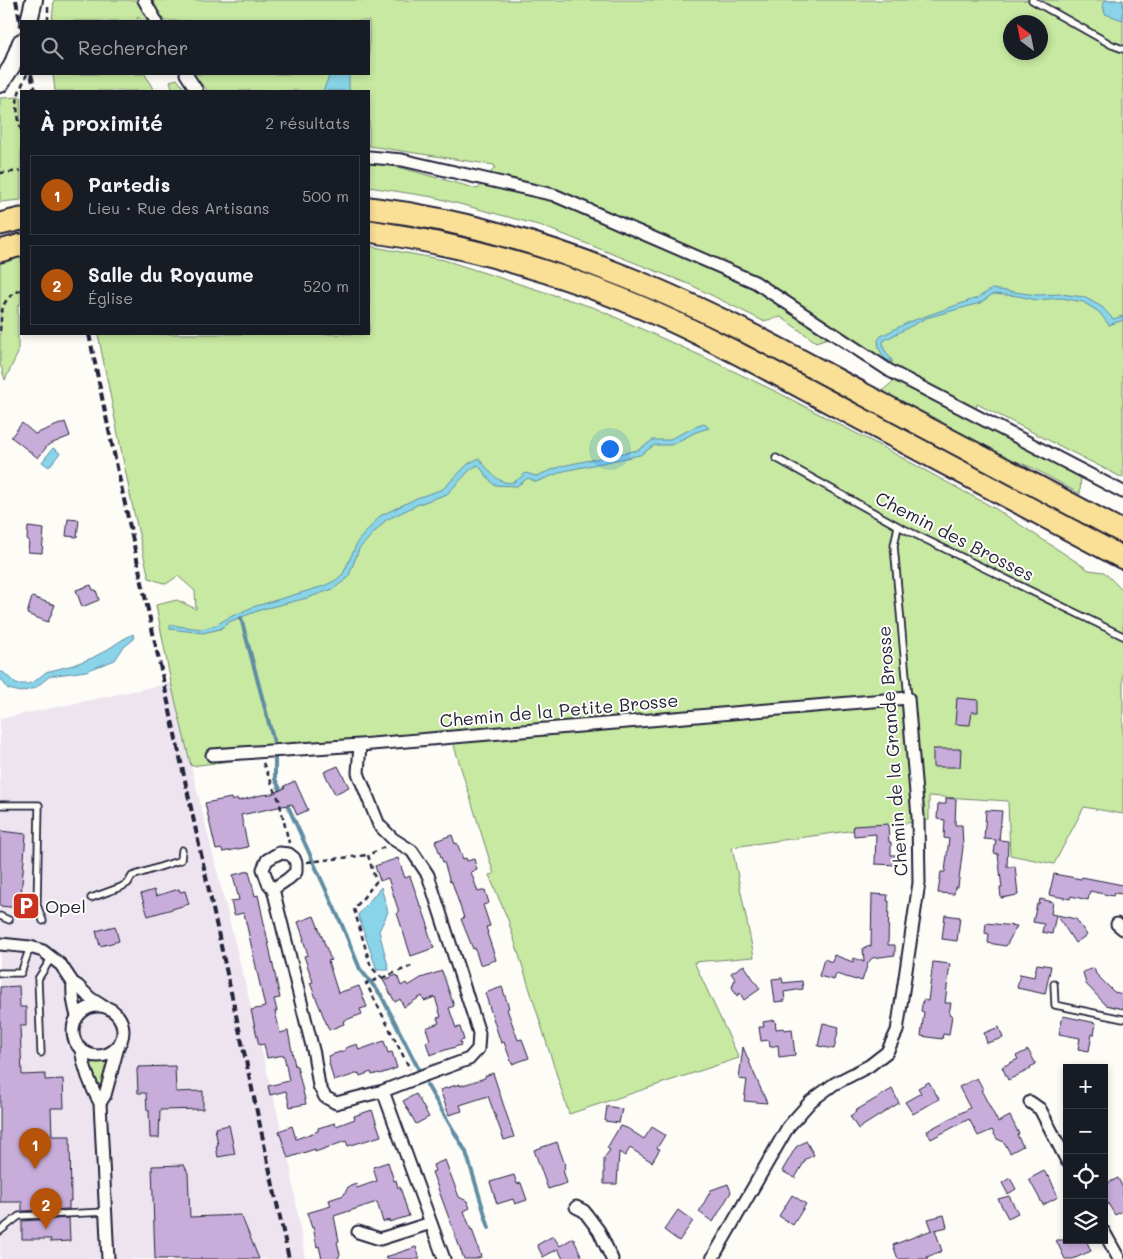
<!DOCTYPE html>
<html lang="fr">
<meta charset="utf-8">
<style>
:root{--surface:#171b24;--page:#20242c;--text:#f1f3f6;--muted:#9ea1a6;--line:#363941;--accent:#b45309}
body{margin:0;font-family:Mali,sans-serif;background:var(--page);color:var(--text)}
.controls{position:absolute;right:15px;bottom:15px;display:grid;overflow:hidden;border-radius:0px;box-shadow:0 2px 8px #0003}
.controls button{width:45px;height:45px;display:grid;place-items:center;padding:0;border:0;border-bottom:1px solid var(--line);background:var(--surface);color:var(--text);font:25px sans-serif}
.compass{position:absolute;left:1003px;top:15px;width:45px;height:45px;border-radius:50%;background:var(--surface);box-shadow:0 2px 8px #0003;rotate:328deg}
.you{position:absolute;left:609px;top:448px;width:18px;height:18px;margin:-12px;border:4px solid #fff;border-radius:50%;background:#1a73e8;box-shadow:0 0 0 8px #1a73e833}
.badge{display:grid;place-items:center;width:32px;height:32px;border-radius:50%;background:var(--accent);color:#fff;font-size:16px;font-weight:700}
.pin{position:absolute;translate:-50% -41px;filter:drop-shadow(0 1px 2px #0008)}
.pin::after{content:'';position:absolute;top:26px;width:18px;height:15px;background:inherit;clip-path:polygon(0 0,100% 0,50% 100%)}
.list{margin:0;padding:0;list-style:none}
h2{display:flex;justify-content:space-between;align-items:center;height:65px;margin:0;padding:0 20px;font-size:21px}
h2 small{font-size:16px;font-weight:400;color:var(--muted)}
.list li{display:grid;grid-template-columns:32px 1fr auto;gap:15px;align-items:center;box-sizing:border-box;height:80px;margin:0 10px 10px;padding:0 10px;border:1px solid var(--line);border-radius:0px}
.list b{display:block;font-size:19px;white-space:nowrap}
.list p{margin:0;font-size:16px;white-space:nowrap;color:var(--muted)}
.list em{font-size:16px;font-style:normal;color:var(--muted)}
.icon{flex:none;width:28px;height:28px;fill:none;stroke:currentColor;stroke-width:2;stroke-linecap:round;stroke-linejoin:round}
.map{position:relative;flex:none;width:1123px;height:1259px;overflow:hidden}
.search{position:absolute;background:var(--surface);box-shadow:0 2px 8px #0003;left:20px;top:20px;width:350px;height:55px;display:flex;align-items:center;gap:12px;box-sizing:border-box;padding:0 18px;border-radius:0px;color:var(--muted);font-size:19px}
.panel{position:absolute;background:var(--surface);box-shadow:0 2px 8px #0003;left:20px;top:90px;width:350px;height:245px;border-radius:0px}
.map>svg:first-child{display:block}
.built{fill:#ede4ef}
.green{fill:#c7e9a1;stroke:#74866e;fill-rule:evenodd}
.water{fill:#89d4e9;stroke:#608da3}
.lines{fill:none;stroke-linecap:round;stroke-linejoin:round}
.stream{stroke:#608da3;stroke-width:4}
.building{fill:#c8addb;stroke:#22223b}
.lane-casing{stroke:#22223b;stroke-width:9}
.street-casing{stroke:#22223b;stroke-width:15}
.secondary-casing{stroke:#22223b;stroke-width:20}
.highway-casing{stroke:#22223b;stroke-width:25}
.path{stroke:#22223b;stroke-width:2.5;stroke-dasharray:5 4;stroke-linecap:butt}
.lane{stroke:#fdfcf7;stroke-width:5.5}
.street{stroke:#fdfcf7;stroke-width:11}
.secondary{stroke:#fdfcf7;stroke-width:16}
.highway{stroke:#fadf96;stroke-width:21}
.rail{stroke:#22223b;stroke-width:4;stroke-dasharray:8 4;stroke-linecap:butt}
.labels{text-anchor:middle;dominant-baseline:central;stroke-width:4;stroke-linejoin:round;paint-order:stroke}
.street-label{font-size:18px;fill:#22223b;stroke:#fdfcf7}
.poi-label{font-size:18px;fill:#22223b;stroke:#fdfcf7;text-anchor:start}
</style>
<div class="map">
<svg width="1123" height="1259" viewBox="0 0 1123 1259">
<rect width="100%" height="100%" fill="#fdfcf7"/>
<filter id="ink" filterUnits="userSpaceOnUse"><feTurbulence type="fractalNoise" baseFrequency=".02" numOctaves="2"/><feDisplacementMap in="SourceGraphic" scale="10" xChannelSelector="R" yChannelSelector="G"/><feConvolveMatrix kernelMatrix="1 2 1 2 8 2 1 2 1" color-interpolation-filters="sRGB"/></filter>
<g filter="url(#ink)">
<!-- built -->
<path class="built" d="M171 683 193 755 191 766 290 1164 305 1259H0V719Z"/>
<!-- green -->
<path class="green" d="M54 0H1123V478L977 404 976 409 1081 472 1080 494 1033 468 991 451 898 404 883 390 901 375 840 334 816 342 781 317 763 321 691 285 542 226 433 197 369 187V163L398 167 478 189 495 167 494 165 369 146V91H208L192 74H369V21H142L137 16 138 21H52ZM1010 22H1040V52H1010Z
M53 74H145L154 91H55Z
M177 79 186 91H173L170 81Z
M21 97V200L0 202V98Z
M369 246 444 260 595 308 704 357 777 392 873 442 996 509 1089 570 1104 572 1123 591V814L1084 807 1054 864 1010 855 1008 801 929 796V820L732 847 754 957 694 962 739 1058 569 1114 508 920 489 875 494 874 450 733 191 766 171 683 156 605 177 600 196 609 195 591 178 576 166 584 149 578 132 504 98 334H369Z
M21 255V304L18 305V353L5 380 0 363V262Z
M108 1059 101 1091 89 1060Z"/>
<!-- water -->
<path class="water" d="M1105 0H1123V20L1105 14 1103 5Z
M330 74H349V91H323Z
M992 289 1037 295 1061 294 1084 297 1102 307 1113 319 1123 316V320L1109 325 1099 312 1083 302 1062 298 1036 300 1018 296 993 294 980 303 926 318 883 341 884 349 893 362 885 359 879 349 878 340 881 336 909 322 977 298Z
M704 424 709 428 696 432 671 445H655L640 455 564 471 536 482 528 478 517 486 494 485 478 465 471 469 447 494 419 504 386 520 359 549 348 578 333 589 307 598 263 609 231 621 220 629 203 633 170 629V625L201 629 216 625 230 617 253 607 324 586 336 580 343 574 358 541 380 516 417 498 443 489 468 464 479 458C487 468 498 486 513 482 517 481 522 476 526 473L536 476 562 466 638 450 653 440H668L695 427Z
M53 448 60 453 49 467 42 462Z
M133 634 134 639 123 648 115 660 86 671 50 676 35 688 21 692 8 689 0 678V672H3L16 684H28L35 681 46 672 73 665 92 658 105 651 122 640Z
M381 887 388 912 379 931 389 970H377L358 915Z"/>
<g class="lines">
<!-- stream -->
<path class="stream" d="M241 618 275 746
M275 755V779L282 793
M286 802 342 925 360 969 381 995 419 1070
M427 1085 466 1152 489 1228"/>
</g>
<!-- building -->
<path class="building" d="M65 422 70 436 48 445 38 458 11 437 22 423 35 434Z
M68 519 79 520 77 537 66 536Z
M28 527 44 529 42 553 28 552 29 540H27Z
M91 585 93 590H96L99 600 82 607 76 590Z
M32 597 55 605 48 622 27 614Z
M957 698 978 700V712H972L970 725 955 724Z
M933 749H961L960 767H933Z
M338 766 349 787 335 794 324 772Z
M295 781 308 810 297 815 292 804 241 815 248 847 223 852 222 849 216 850 205 803 231 798 232 801 238 799V801L261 795 272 794 285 788 284 786Z
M946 798 956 799 955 825H962L963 847 958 887H955L954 894 938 893 941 872H945L949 839 944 838 945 820 937 819 938 804H946Z
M986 810 1002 811 999 840 1008 841 1007 867 1015 866 1018 895 1001 898 1000 888H1002L998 854 994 853 996 840 984 839Z
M888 824 889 842H891V855H897V865L875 864 876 834 854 836 853 826Z
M0 831 26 834 20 908 0 906Z
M452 835 455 844 457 843 463 859 466 858 467 861 474 859 477 870 471 872 478 892 485 890 489 903 483 905 490 926 486 927 488 933H487L496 960 480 965 475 948 473 949 461 919 464 918 452 882H450L444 862H443L435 841Z
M398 858 405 878 410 876 420 905H421L429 928H427L434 948 411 956 397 913 399 912 388 878 380 881 375 866Z
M249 871 255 896 258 895 280 998 274 999 277 1011H275L280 1033 288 1031 295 1066H297L306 1104 290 1107 286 1091 270 1095 268 1086 289 1081 284 1055 267 1058 264 1044 259 1045 251 1010 265 1007 244 913 234 915 231 901 239 900 233 875Z
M1054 874 1081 879 1082 877 1123 885V894L1114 893 1113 896 1090 891 1088 900 1071 896 1070 899 1049 895Z
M179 889 180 892 185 891 189 904 148 916 141 894 154 890 156 896Z
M872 894 888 895 887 901H889L888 945H895V955L872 958 868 963 862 981 856 979V980L836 974 834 980 819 976 824 959 832 962 834 955 853 962 854 958 864 962 863 948 871 946Z
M1040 899 1053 902 1051 914 1056 915 1052 934 1042 932 1044 924 1033 922 1037 904H1039Z
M945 915 960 917 957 941 942 939Z
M1057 915 1076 919 1087 935 1075 943Z
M314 916 331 960 328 961 338 993 359 986 367 1007 360 1009 362 1014 343 1021 344 1024 329 1030 310 983 313 982 304 956 308 955 303 939H304L298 922Z
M986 923 1005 925 1017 926 1006 946 988 943 989 934 985 933Z
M115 926 119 941 100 946 96 931Z
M933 962 950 964 945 1003H951L949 1014 952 1015 949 1035 943 1034 942 1039 921 1036 924 1012 921 1011 923 1000 928 1001Z
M1037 964 1051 966 1045 994 1017 988 1020 974 1034 977Z
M744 965 760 989 744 1000 740 993 737 996 732 987 735 979 731 973Z
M1094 968 1096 974 1114 992 1123 994V1009L1106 1005 1086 984 1083 972Z
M442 971 454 1006 449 1008 456 1028 460 1027 464 1040 460 1041 461 1045 430 1055 426 1042 430 1040 426 1028 439 1023 437 1018 441 1017 435 997 424 1001 422 996 404 1007 400 999 395 1002 383 980 397 975 401 986 406 983 408 986 421 978Z
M782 978 783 983 802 981 803 989 784 992 785 1001 775 1002 772 979Z
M19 986 20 1007H26V1026H20L22 1075 45 1074V1080L63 1079 64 1108H51L52 1136H70L71 1201H69V1209L22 1211V1202H0V987Z
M502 987 509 1008 507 1009 518 1040 522 1039 529 1058 512 1064 504 1042 501 1043 485 993Z
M1063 1016 1096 1023 1094 1035 1092 1034 1089 1051 1078 1049 1080 1038 1059 1034Z
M775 1020 776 1029 784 1028V1030L792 1029 795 1055 779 1057 778 1045 770 1047 769 1040 761 1041 759 1027H764L763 1022Z
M823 1023 839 1027 834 1049 818 1046Z
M999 1027 1003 1038 987 1043 984 1033Z
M384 1041 388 1053 392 1052 397 1068 380 1074 379 1073 372 1075 371 1072 360 1076 359 1073 334 1081 329 1063 330 1062 328 1056 346 1050 345 1048 357 1044 359 1050Z
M743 1047 753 1071 767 1103 744 1101 747 1080 739 1079Z
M1028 1050 1036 1064 1030 1067 1031 1069 1008 1080 1002 1067 1018 1059 1016 1056Z
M175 1066 176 1092 203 1091V1109L160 1110 159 1138H150L149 1110H147L146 1093H138L137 1069H138V1067Z
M493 1073 514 1137 504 1140 488 1096 460 1105 462 1111 449 1115 440 1090 460 1084V1086L485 1078V1076Z
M977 1078 983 1089 981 1090 998 1122 1010 1116 1019 1134 1017 1135 1023 1146 1010 1153 1004 1142 997 1139 992 1130 978 1136 969 1119 931 1139 927 1131 970 1108 959 1087Z
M929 1082 939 1099 913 1114 905 1102 921 1093 918 1088Z
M892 1089 899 1103 858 1129 850 1116 856 1112 855 1111Z
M416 1094 429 1117 416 1124 403 1101Z
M607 1106 622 1109 619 1123 605 1121Z
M372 1110 381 1136 348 1146 346 1141 315 1152V1149L288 1158 279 1131 292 1126 296 1139 318 1131V1128L335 1123 336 1126 355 1119 354 1116Z
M229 1125 235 1154 218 1157 216 1146 218 1145 215 1128Z
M620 1126 627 1128 644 1139 652 1127 665 1135 657 1148 660 1149 652 1162 630 1148 625 1156 619 1152 617 1184H604V1158L610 1150 607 1148Z
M806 1141 814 1155 806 1159 795 1178 782 1171 796 1147Z
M557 1142 565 1165 564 1166 565 1169 563 1170 567 1183 548 1189 534 1150Z
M445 1160 459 1197 467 1201 470 1208 464 1211 471 1230 472 1229 481 1257 475 1259H464L432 1172 435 1171 433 1165Z
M388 1162 394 1181 396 1180 398 1188 400 1187 409 1216 389 1222V1220L383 1222 377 1202 334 1216 339 1241 337 1242 340 1254 338 1259H322L319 1246 317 1247 313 1227 312 1228 307 1213 331 1206 329 1200 344 1195 348 1187 356 1184 357 1188 377 1181 373 1167Z
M184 1165 188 1173 190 1217 241 1215 259 1259H155L152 1166Z
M1044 1171 1048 1177 1049 1176 1058 1197 1043 1205 1029 1179Z
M514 1175 517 1184 521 1183 527 1200 515 1204 513 1199 497 1204 490 1182Z
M1010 1178 1016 1189 1008 1194 1002 1183Z
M1118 1178 1123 1188V1211L1115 1215 1104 1197V1185Z
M728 1184 731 1192 713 1222 699 1212 711 1190Z
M792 1195 806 1204 793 1225 779 1216Z
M1009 1196 1018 1213 1008 1218 998 1199Z
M678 1210 693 1221 679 1241 664 1230Z
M944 1215 947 1227 935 1230 942 1251 927 1257 928 1259H898L893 1245 932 1230 928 1219Z
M69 1218 70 1241 50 1242 51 1239H22V1221Z
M553 1236 560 1246 573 1238 583 1259H563L558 1249 543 1257 537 1245Z
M1056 1240H1086L1091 1251 1073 1259H1065Z
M416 1247 420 1259H386V1257Z"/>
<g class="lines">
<!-- lane casing -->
<g class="lane-casing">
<path id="lane" d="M1032 0 1112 45 1123 49
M776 458 898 526 1123 636
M898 526 894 546 908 698
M0 805H39L37 905 43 921
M91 898 121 887 128 883 132 876 181 860 182 850
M0 916 9 920
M0 973H21L30 947
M1054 984 1055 1005 1123 1019
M41 1053 38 979 52 957
M0 1231 19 1216 106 1212"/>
</g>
<!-- street casing -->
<g class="street-casing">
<path id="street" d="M144 0 156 21
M186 74 197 91
M369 157 402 160 554 195 755 282 890 371 1123 492
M212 755 360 745 908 698 918 817 919 883 897 1031 887 1052 869 1066 834 1084 811 1101 788 1127 712 1259
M273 889 288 879 296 872V863L294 858 289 854 279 853 267 860 263 869 268 883 273 889 314 1054 319 1086 325 1097 336 1103 383 1091 422 1076 469 1059 478 1049 479 1033 428 875 412 851 393 839 379 825 358 773 360 745
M1117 924 1123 929
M0 944 30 947 43 951 61 965 73 983 78 986 90 998 101 1005
M73 983C72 994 74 1006 77 1016
M73 1031a25 25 0 1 1 50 0a25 25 0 1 1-50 0Z
M81 1050C84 1068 91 1087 100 1103L108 1259
M383 1091 444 1259
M1030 1102 1040 1109 1067 1161
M100 1103 105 1095 118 1047
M576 1207 584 1211 599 1231 612 1259
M358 1232 380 1239 431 1223
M1104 1232 1119 1259"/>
</g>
<!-- secondary casing -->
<g class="secondary-casing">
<path id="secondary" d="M29 21 34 0
M0 84 12 66 21 42"/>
</g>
<!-- highway casing -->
<g class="highway-casing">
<path id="highway" d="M369 208C452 218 535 241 613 272 700 305 781 350 863 394 950 440 1036 486 1123 532
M0 224 21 219
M369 231C470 246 569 274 663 317 726 345 787 380 848 412 939 461 1031 509 1123 558
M0 251 21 245"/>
</g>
<!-- path -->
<path class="path" d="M48 21V6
M21 130C15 102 15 99 27 74
M0 173 21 171
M0 331C2 310 0 299 21 290
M263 763 279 800 289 843
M384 847 368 855 376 882 354 909 371 967 382 978 366 983 410 1069
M307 862 368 855
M382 978 414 965"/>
<!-- lane -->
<use href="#lane" class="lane"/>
<!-- street -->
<use href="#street" class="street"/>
<!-- secondary -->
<use href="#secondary" class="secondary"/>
<!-- highway -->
<use href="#highway" class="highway"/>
<!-- rail -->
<path class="rail" d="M16 0 21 27
M31 74 35 91
M89 334 105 412 289 1259"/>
</g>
</g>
<!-- icons -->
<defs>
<g id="parking-square" transform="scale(1.4375)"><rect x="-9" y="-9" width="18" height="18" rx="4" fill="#c8321e" stroke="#fdfcf7"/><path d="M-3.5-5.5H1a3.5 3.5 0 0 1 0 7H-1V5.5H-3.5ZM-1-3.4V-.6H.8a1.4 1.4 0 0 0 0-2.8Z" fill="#fff"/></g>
</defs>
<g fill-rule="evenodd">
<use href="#parking-square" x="26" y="906"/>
</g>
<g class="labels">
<!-- street labels -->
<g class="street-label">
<text transform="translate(955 536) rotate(27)">Chemin des Brosses</text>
<text transform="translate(559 710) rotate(-5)">Chemin de la Petite Brosse</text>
<text transform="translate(892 751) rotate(-94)">Chemin de la Grande Brosse</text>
</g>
<!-- poi labels -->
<g class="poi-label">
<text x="45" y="906">Opel</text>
</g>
</g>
</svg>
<div class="controls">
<button>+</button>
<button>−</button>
<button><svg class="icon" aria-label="locate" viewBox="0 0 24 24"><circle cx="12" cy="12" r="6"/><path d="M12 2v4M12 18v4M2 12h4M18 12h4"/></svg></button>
<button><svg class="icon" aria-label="layers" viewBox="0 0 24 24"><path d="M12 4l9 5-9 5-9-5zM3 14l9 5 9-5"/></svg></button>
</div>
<svg class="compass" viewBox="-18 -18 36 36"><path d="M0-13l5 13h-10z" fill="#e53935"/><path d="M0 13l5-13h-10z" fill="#9ea1a6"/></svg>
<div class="you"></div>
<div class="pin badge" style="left:35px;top:1169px">1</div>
<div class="pin badge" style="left:46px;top:1229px">2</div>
<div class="search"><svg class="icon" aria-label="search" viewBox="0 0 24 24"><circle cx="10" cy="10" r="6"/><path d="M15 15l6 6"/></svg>Rechercher</div>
<section class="panel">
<h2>À proximité<small>2 résultats</small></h2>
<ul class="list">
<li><span class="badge">1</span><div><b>Partedis</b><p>Lieu · Rue des Artisans</p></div><em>500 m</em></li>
<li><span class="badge">2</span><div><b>Salle du Royaume</b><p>Église</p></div><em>520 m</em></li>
</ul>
</section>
</div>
